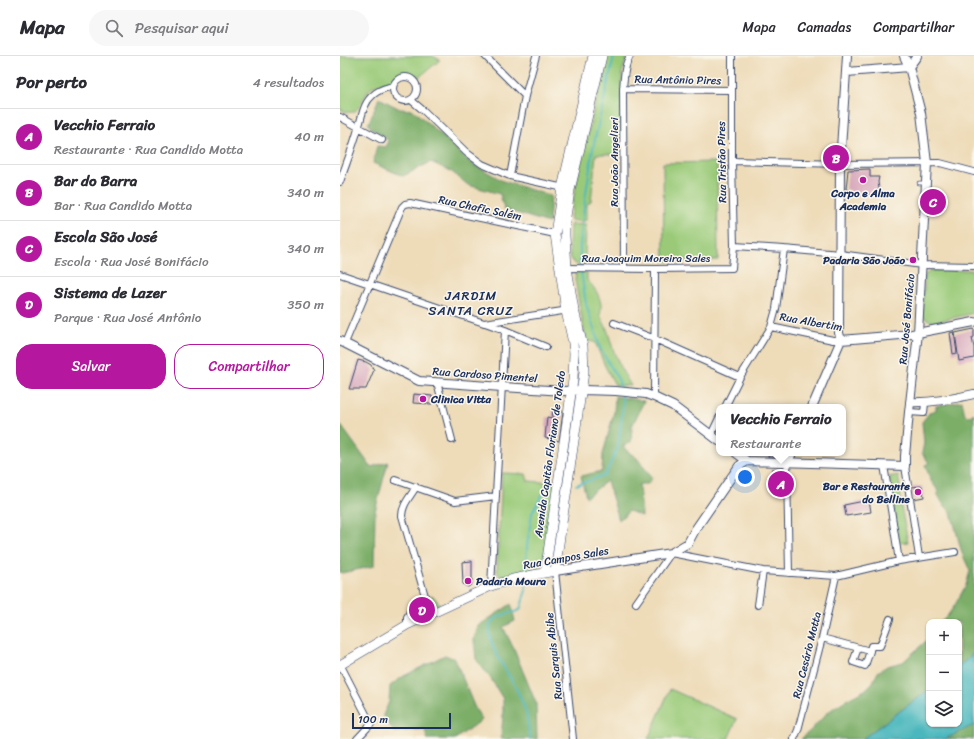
<!DOCTYPE html>
<html lang="pt">
<meta charset="utf-8">
<style>
:root{--surface:#fff;--page:#f7f7f7;--text:#2b2b33;--muted:#7c7c81;--line:#e1e1e2;--accent:#b5179e}
body{margin:0;font-family:Sriracha,sans-serif;background:var(--page);color:var(--text)}
.controls{position:absolute;right:12px;bottom:12px;display:grid;overflow:hidden;border-radius:8px;box-shadow:0 1px 3px #0004}
.controls button{width:36px;height:36px;display:grid;place-items:center;padding:0;border:0;border-bottom:1px solid var(--line);background:var(--surface);color:var(--text);font:20px sans-serif}
.scale{position:absolute;left:12px;bottom:10px;width:99px;box-sizing:border-box;padding-left:4px;border:2px solid #1b2f5e;border-top:0;font-size:11px;line-height:14px;white-space:nowrap;color:#1b2f5e;-webkit-text-stroke:3px #fbf7ec;paint-order:stroke}
.you{position:absolute;left:405px;top:421px;width:14px;height:14px;margin:-10px;border:3px solid #fff;border-radius:50%;background:#1a73e8;box-shadow:0 0 0 6px #1a73e833}
.badge{display:grid;place-items:center;width:26px;height:26px;border-radius:50%;background:var(--accent);color:#fff;font-size:13px;font-weight:700}
.pin{position:absolute;translate:-50% -50%;border:2px solid #fff;box-shadow:0 1px 4px #0006}
.popup{position:absolute;left:376px;top:348px;width:130px;height:52px;box-sizing:border-box;display:grid;place-content:center;border-radius:8px;background:var(--surface);filter:drop-shadow(0 1px 3px #0005);font-size:13px;white-space:nowrap;color:var(--muted)}
.popup b{font-size:15px;color:var(--text)}
.popup::after{content:'';position:absolute;left:50%;top:100%;margin-left:-8px;border:8px solid transparent;border-top-color:var(--surface)}
.list{margin:0;padding:0;list-style:none}
h2{display:flex;justify-content:space-between;align-items:center;height:52px;margin:0;padding:0 16px;font-size:17px}
h2 small{font-size:13px;font-weight:400;color:var(--muted)}
.list li{display:grid;grid-template-columns:26px 1fr auto;gap:12px;align-items:center;box-sizing:border-box;height:56px;padding:0 16px;border-top:1px solid var(--line)}
.list b{display:block;font-size:15px;white-space:nowrap}
.list p{margin:0;font-size:13px;white-space:nowrap;color:var(--muted)}
.list em{font-size:13px;font-style:normal;color:var(--muted)}
.actions{display:flex;gap:8px;padding:12px 16px}
.actions a{flex:1;padding:9px 0;border:1px solid var(--accent);border-radius:16px;text-align:center;font-size:14px;color:var(--accent)}
.actions .main{background:var(--accent);color:#fff}
.icon{flex:none;width:22px;height:22px;fill:none;stroke:currentColor;stroke-width:2;stroke-linecap:round;stroke-linejoin:round}
.map{position:relative;flex:none;width:634px;height:683px;overflow:hidden}
header{display:flex;align-items:center;gap:24px;box-sizing:border-box;height:56px;padding:0 20px;background:var(--surface);border-bottom:1px solid var(--line)}
header strong{font-size:19px}
nav{display:flex;gap:22px;margin-inline-start:auto;font-size:14px}
.search{width:280px;height:36px;background:var(--page);display:flex;align-items:center;gap:10px;box-sizing:border-box;padding:0 14px;border-radius:22px;color:var(--muted);font-size:15px}
main{display:flex}
aside{flex:1;background:var(--surface)}
.map>svg:first-child{display:block}
.green{fill:#9aca78;stroke:#5a7c6b}
.forest{fill:#7bae68;stroke:#4b6e63}
.water{fill:#48b7bd;stroke:#32738e}
.lines{fill:none;stroke-linecap:round;stroke-linejoin:round}
.stream{stroke:#48b7bd;stroke-width:2}
.building{fill:#d8a9bc}
.service-casing{stroke:#3b496c;stroke-width:4.5}
.minor-casing{stroke:#3b496c;stroke-width:8}
.tertiary-casing{stroke:#3b496c;stroke-width:10}
.secondary-casing{stroke:#3b496c;stroke-width:10}
.service{stroke:#fff;stroke-width:3}
.minor{stroke:#fff;stroke-width:6}
.tertiary{stroke:#fff;stroke-width:8}
.secondary{stroke:#fff;stroke-width:9}
.poi-dot{fill:#b5179e;stroke:#fbf7ec;stroke-width:1.5}
.labels{text-anchor:middle;dominant-baseline:central;stroke-width:3;stroke-linejoin:round;paint-order:stroke}
.street-label{font-size:11px;fill:#1b2f5e;stroke:#fbf7ec}
.poi-label{font-size:11px;font-weight:bold;fill:#1b2f5e;stroke:#fbf7ec;text-anchor:end}
.quarter-label{font-size:13px;letter-spacing:1px;fill:#1b2f5e;stroke:#fbf7ec}
</style>
<header>
<strong>Mapa</strong>
<div class="search"><svg class="icon" aria-label="search" viewBox="0 0 24 24"><circle cx="10" cy="10" r="6"/><path d="M15 15l6 6"/></svg>Pesquisar aqui</div>
<nav><a>Mapa</a><a>Camadas</a><a>Compartilhar</a></nav>
</header>
<main>
<aside>
<h2>Por perto<small>4 resultados</small></h2>
<ul class="list">
<li><span class="badge">A</span><div><b>Vecchio Ferraio</b><p>Restaurante · Rua Candido Motta</p></div><em>40 m</em></li>
<li><span class="badge">B</span><div><b>Bar do Barra</b><p>Bar · Rua Candido Motta</p></div><em>340 m</em></li>
<li><span class="badge">C</span><div><b>Escola São José</b><p>Escola · Rua José Bonifácio</p></div><em>340 m</em></li>
<li><span class="badge">D</span><div><b>Sistema de Lazer</b><p>Parque · Rua José Antônio</p></div><em>350 m</em></li>
</ul>
<div class="actions"><a class="main">Salvar</a><a>Compartilhar</a></div>
</aside>
<div class="map">
<svg width="634" height="683" viewBox="0 0 634 683">
<rect width="100%" height="100%" fill="#fbf7ec"/>
<filter id="ink" filterUnits="userSpaceOnUse"><feTurbulence type="fractalNoise" baseFrequency=".025" numOctaves="2"/><feDisplacementMap in="SourceGraphic" scale="8" xChannelSelector="R" yChannelSelector="G"/><feConvolveMatrix kernelMatrix="1 2 1 2 8 2 1 2 1" color-interpolation-filters="sRGB"/></filter>
<filter id="wash" filterUnits="userSpaceOnUse"><feTurbulence type="fractalNoise" baseFrequency=".012" numOctaves="4" result="noise"/><feDisplacementMap in="SourceGraphic" scale="16" xChannelSelector="R" yChannelSelector="G"/><feGaussianBlur stdDeviation="0.9" result="paint"/><feColorMatrix in="noise" values="0 0 0 0 0 0 0 0 0 0 0 0 0 0 0 0 0 1.4 0 .05"/><feComposite in="paint" operator="in"/></filter>
<g filter="url(#wash)">
<rect width="100%" height="100%" fill="#eedcb9"/>
<!-- green -->
<path class="green" d="M0 0H93L100 4 78 22C69 18 62 18 54 24 50 26 53 26 49 27 43 28 35 28 31 32 20 43 20 65 0 53Z
M267 0H287L282 17 281 98H256L251 145 247 148V164C242 166 237 165 231 164L230 162C239 107 254 54 267 0Z
M377 106 378 204 324 205 323 107Z
M231 168 246 169 245 207 242 209C239 209 236 209 233 206 227 200 230 178 230 170Z
M590 214H634V257L595 266C589 265 586 263 582 259L585 219Z
M236 215 247 216V224C257 234 264 246 260 259L267 273 273 293 280 311 291 330 275 329 265 310 255 286 246 285 235 224Z
M162 417 186 418 188 425 216 427 204 503 202 509 197 513 165 520 159 519 157 515Z
M558 419 561 435 560 445 568 486 559 487 549 421Z
M92 539 100 548 72 560Z
M330 633 397 663 388 683H308Z"/>
<!-- forest -->
<path class="forest" d="M39 42 60 53 73 54 107 84 130 106 163 125 211 140 209 167 164 153 160 138 128 129 112 116 91 106 63 120 33 107 37 90 46 91 49 85 28 69Z
M275 340 304 345 292 370 291 386 283 390 287 395 297 402 312 422 308 428H299C299 439 302 448 302 460L289 455 279 464 267 425 246 441 241 420 262 415 263 398 274 356Z
M622 345 625 359 630 360 634 357V597L619 610V566H601L608 559 615 549 626 529 630 515 622 497 611 456 603 448 598 439 597 433 591 425 585 409 589 407 582 397 584 387 582 366 590 356 596 354V350Z
M0 368 31 411 48 406 35 455 34 510 2 517 0 516Z
M171 548 175 565 163 571 173 591 196 647 197 683H161L163 660V643L151 623 136 603 134 584 138 570Z
M589 581V634L522 683H461L471 674 487 657 495 651 506 644 525 634 533 626 538 616 547 610 563 606 585 586Z
M105 599 115 603 134 650 142 664 115 683H87L85 673 54 676 43 659 49 646 50 630 64 620Z
M634 663V683H603Z"/>
<!-- water -->
<path class="water" d="M634 597V669L605 683H522L589 634V668H619V610Z"/>
<g class="lines">
<!-- stream -->
<path class="stream" d="M274 0 254 87 245 143 240 190V208L246 248 260 292 279 325 281 334
M236 429 265 419 278 391 283 349 282 338
M186 518 187 489 192 457 203 437
M186 522V534L180 554C170 559 161 556 152 566 141 580 168 617 175 630 179 638 183 647 186 656 188 664 188 674 190 683"/>
</g>
<g id="blocks">
<!-- building -->
<path class="building" d="M530 113V121H539L538 126 540 139H511V135L506 133 508 114Z
M634 273V281L632 282 634 292V302L619 305 615 277Z
M614 276 617 297 613 298 610 277Z
M18 304 26 306 31 309 34 314 26 333H9Z
M74 338 92 340V348L73 347Z
M213 354 223 356 219 385 205 382 207 361 212 362Z
M429 397H449L447 402 428 401Z
M432 413 444 414V433H439V422H432Z
M582 430 584 441 573 443 571 431Z
M529 444 531 456 506 460 504 449Z
M132 505V528L128 531 123 528 122 506Z"/>
</g>
</g>
<g filter="url(#ink)">
<use href="#blocks" fill-opacity="0" stroke="#3b496c" stroke-width="1"/>
<g class="lines">
<!-- service casing -->
<g class="service-casing">
<path id="service" d="M579 127H586"/>
</g>
<!-- minor casing -->
<g class="minor-casing">
<path id="minor" d="M145 0 185 40
M53 33a12 12 0 1 1 24 0a12 12 0 1 1-24 0Z
M283 33 392 34
M71 44 84 55 127 97 142 108 170 120 224 132
M0 61 42 84
M392 105 500 108 600 107 634 116
M170 120 185 40 196 0
M0 126C6 108 13 91 18 73 22 61 23 47 33 39 39 33 46 32 53 30
M394 190 444 193 500 198 582 209 634 210
M224 212 315 213 392 212 394 190 392 105V0
M284 213 283 33C284 22 284 9 290 0
M0 218 144 267 229 254
M145 267 165 274 206 291
M274 267 315 283 400 321
M431 271 493 284H501
M5 287 62 151 65 148 70 147 215 178
M97 326 112 384
M314 341 315 213
M385 351 400 321 431 271 436 253 444 193
M569 356 584 357 585 347
M371 379 379 362
M448 406 447 414 449 517
M544 409 559 505
M565 410 579 501
M55 424 115 445 156 440
M215 515 233 683
M151 530 165 274
M296 547 331 497 423 515 496 520 559 505 615 496
M418 549 423 515
M67 569V561L70 556 85 540 62 460C62 449 70 441 76 431
M482 582 530 595 531 590H540L550 563
M518 592 513 606 525 610 530 595
M0 608 31 668 17 683
M454 683 458 674 482 582 496 520"/>
</g>
<!-- tertiary casing -->
<g class="tertiary-casing">
<path id="tertiary" d="M507 16 569 11 577 0
M501 284 572 278 634 266
M0 285 79 325 162 331 224 335 242 334 276 335 306 338 314 341 333 350 379 385
M570 346C592 347 613 343 634 338
M472 351 501 284 499 277 500 108 507 0
M396 397 407 405 565 410V400L569 356 578 277 587 107 581 57 569 11 564 0
M448 406 452 397
M215 515 331 497 348 487 355 474 399 410 407 405"/>
</g>
<!-- secondary casing -->
<g class="secondary-casing">
<path id="secondary" d="M205 517 233 324 234 297 233 287 226 255 215 178 222 132 253 0
M0 609 67 569 151 530 173 523 193 519 215 515 244 316 243 290 234 254 227 212 225 180V167L230 134 262 0"/>
</g>
<!-- service -->
<use href="#service" class="service"/>
<!-- minor -->
<use href="#minor" class="minor"/>
<!-- tertiary -->
<use href="#tertiary" class="tertiary"/>
<!-- secondary -->
<use href="#secondary" class="secondary"/>
</g>
</g>
<!-- markers -->
<g class="poi-dot">
<circle cx="523" cy="124" r="4"/>
<circle cx="573" cy="204" r="4"/>
<circle cx="83" cy="343" r="4"/>
<circle cx="578" cy="436" r="4"/>
<circle cx="128" cy="525" r="4"/>
</g>
<g class="labels">
<!-- street labels -->
<g class="street-label">
<text transform="translate(338 24) rotate(1)">Rua Antônio Pires</text>
<text transform="translate(274 106) rotate(-90)">Rua João Angelieri</text>
<text transform="translate(382 106) rotate(-91)">Rua Tristão Pires</text>
<text transform="translate(140 152) rotate(12)">Rua Chafic Salém</text>
<text x="306" y="202">Rua Joaquim Moreira Sales</text>
<text transform="translate(567 263) rotate(-85)">Rua José Bonifácio</text>
<text transform="translate(471 266) rotate(10)">Rua Albertim</text>
<text transform="translate(145 319) rotate(4)">Rua Cardoso Pimentel</text>
<text transform="translate(210 398) rotate(-82)">Avenida Capitão Floriano de Toledo</text>
<text transform="translate(226 502) rotate(-10)">Rua Campos Sales</text>
<text transform="translate(467 599) rotate(-76)">Rua Cesário Motta</text>
<text transform="translate(214 600) rotate(-96)">Rua Sarquis Abibe</text>
</g>
<!-- poi labels -->
<g class="poi-label">
<text x="523" y="137" text-anchor="middle">Corpo e Alma<tspan x="523" dy="13">Academia</tspan></text>
<text x="565" y="204">Padaria São João</text>
<text x="91" y="343" text-anchor="start">Clinica Vitta</text>
<text x="570" y="430">Bar e Restaurante<tspan x="570" dy="13">do Belline</tspan></text>
<text x="136" y="525" text-anchor="start">Padaria Moura</text>
</g>
<!-- quarter labels -->
<g class="quarter-label">
<text x="131" y="239">JARDIM<tspan x="131" dy="15">SANTA CRUZ</tspan></text>
</g>
</g>
</svg>
<div class="controls">
<button>+</button>
<button>−</button>
<button><svg class="icon" aria-label="layers" viewBox="0 0 24 24"><path d="M12 4l9 5-9 5-9-5zM3 14l9 5 9-5"/></svg></button>
</div>
<div class="scale">100 m</div>
<div class="you"></div>
<div class="pin badge" style="left:441px;top:428px">A</div>
<div class="popup"><b>Vecchio Ferraio</b>Restaurante</div>
<div class="pin badge" style="left:496px;top:102px">B</div>
<div class="pin badge" style="left:593px;top:146px">C</div>
<div class="pin badge" style="left:82px;top:554px">D</div>
</div>
</main>
